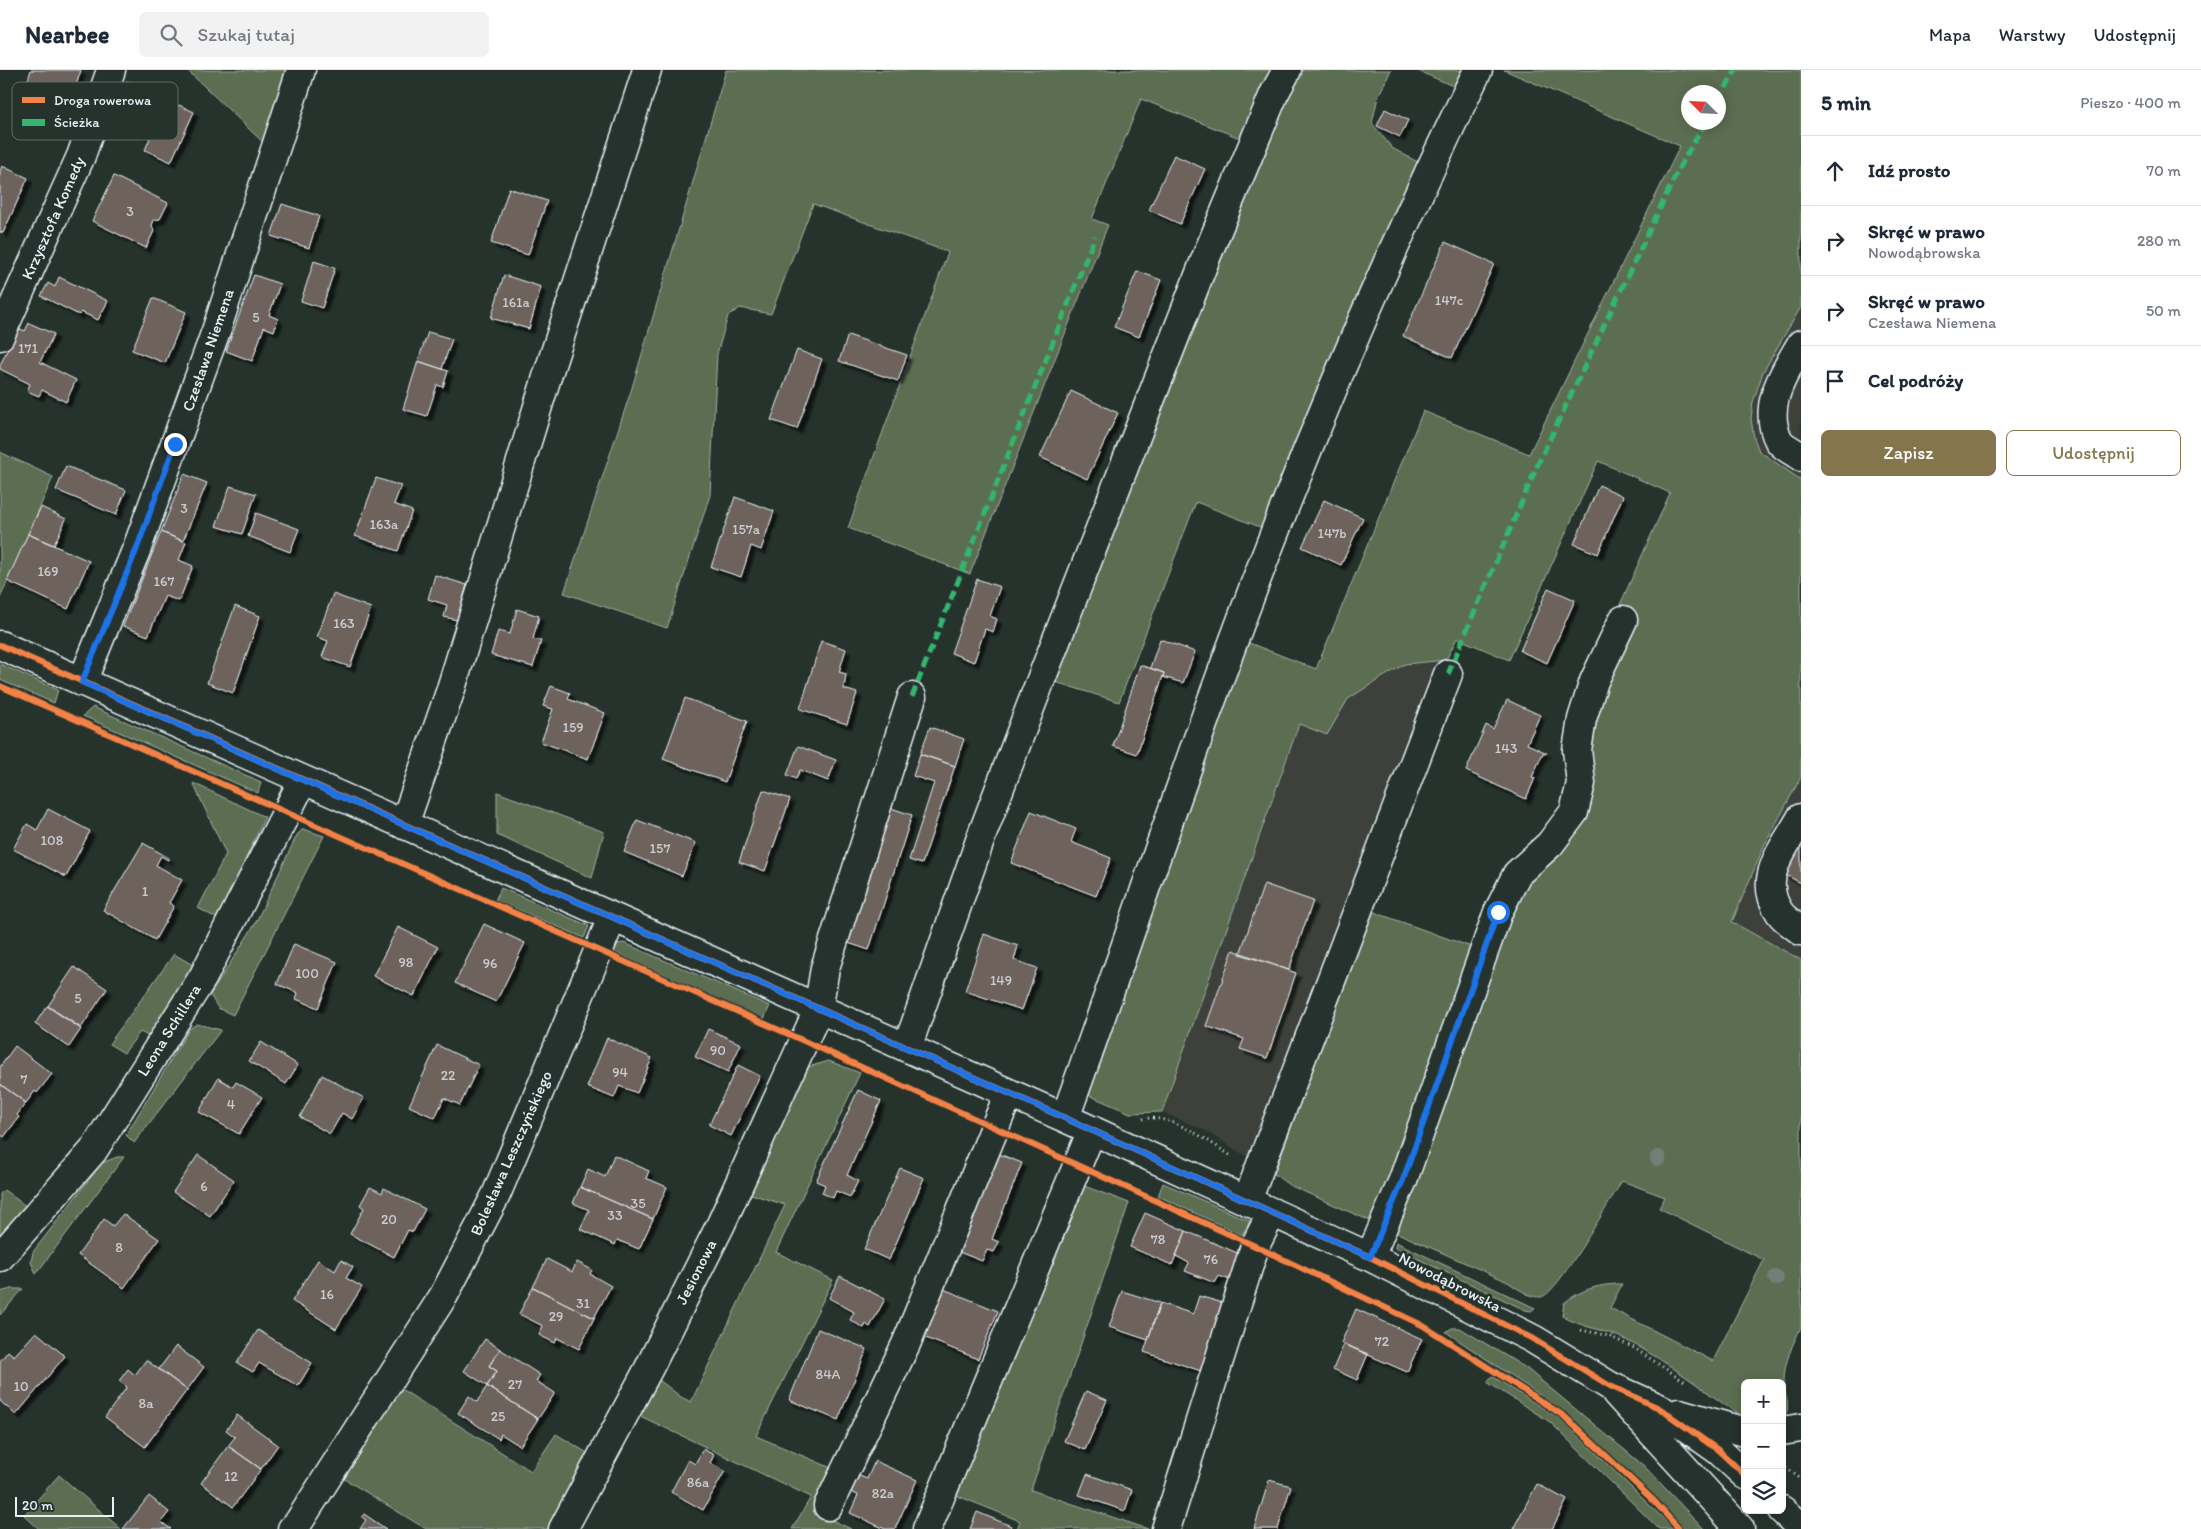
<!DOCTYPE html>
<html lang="pl">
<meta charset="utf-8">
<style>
:root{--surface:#fff;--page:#f2f2f3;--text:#1f2937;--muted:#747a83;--line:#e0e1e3;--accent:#84754c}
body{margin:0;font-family:Itim,sans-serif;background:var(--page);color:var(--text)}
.controls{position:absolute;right:15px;bottom:15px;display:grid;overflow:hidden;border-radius:8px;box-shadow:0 2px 12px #0003}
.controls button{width:45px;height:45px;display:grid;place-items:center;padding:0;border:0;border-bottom:1px solid var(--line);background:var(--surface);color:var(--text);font:25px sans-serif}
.compass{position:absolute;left:1681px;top:15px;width:45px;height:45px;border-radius:50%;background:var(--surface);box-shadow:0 2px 12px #0003;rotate:294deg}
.scale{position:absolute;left:15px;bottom:12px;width:99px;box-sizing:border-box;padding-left:5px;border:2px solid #e8f1f8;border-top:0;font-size:14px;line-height:18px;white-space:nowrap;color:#e8f1f8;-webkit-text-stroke:4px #26332d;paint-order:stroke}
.stop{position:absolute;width:15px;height:15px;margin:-11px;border:4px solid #1a73e8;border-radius:50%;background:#fff}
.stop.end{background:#1a73e8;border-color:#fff;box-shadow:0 1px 5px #0008}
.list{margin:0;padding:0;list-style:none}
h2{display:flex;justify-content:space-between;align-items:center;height:65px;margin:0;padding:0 20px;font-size:21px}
h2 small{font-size:16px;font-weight:400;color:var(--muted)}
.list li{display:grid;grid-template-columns:32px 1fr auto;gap:15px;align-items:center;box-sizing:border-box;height:70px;padding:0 20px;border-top:1px solid var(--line)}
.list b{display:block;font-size:19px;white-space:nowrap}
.list p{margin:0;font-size:16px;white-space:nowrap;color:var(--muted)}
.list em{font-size:16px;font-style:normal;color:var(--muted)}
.actions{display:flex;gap:10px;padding:15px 20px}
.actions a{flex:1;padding:11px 0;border:1px solid var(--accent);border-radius:8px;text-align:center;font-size:18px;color:var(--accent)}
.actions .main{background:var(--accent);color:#fff}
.icon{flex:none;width:28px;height:28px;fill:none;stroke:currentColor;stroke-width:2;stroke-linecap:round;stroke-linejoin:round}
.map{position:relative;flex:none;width:1801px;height:1459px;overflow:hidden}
header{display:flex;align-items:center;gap:30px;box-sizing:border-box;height:70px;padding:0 25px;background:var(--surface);border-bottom:1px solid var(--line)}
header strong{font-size:24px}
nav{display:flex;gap:28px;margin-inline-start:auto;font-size:18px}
.search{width:350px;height:45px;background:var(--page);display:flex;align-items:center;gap:12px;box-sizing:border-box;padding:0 18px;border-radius:8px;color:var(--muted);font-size:19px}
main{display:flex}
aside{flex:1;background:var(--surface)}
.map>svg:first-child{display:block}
.built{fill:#3c413b}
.green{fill:#5b6e51;stroke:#a2b0a4;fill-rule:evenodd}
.building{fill:#6e625c;stroke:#e8f1f8;filter:url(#shadow)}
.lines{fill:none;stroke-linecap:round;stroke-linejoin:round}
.minor-casing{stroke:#e8f1f8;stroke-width:31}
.path{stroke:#e8f1f8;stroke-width:3;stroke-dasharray:1 4;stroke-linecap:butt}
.minor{stroke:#26332d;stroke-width:28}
.quiet{stroke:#33b770;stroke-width:5;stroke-dasharray:10 5;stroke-linecap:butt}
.cycleway-casing{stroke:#26332d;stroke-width:9}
.cycleway{stroke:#f48246;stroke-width:6}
.tree{fill:#727f78}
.route{stroke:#1a73e8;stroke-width:6}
.labels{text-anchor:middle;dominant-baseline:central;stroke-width:5;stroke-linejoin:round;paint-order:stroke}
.number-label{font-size:14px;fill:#cacdd1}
.street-label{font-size:16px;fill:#e8f1f8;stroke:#26332d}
.key{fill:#26332d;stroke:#606c6a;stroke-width:1}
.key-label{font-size:14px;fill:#e8f1f8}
</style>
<header>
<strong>Nearbee</strong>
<div class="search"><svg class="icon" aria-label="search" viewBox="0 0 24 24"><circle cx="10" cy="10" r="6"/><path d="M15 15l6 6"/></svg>Szukaj tutaj</div>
<nav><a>Mapa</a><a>Warstwy</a><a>Udostępnij</a></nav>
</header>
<main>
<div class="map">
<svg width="1801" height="1459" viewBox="0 0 1801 1459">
<defs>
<filter id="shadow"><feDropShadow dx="4.5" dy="4.5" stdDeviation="1" flood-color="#0009"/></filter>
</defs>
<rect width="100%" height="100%" fill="#26332d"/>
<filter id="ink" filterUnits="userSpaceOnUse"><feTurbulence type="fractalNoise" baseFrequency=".02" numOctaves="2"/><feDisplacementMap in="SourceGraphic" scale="10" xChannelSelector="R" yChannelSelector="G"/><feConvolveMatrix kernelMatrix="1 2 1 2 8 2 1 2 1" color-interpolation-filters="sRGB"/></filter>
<g filter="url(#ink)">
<!-- built -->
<path class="built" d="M1801 237V410L1759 381 1754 368 1751 349 1753 332 1763 302Z
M1446 590 1256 1092 1204 1060 1162 1042 1299 654 1327 665 1348 629 1378 610 1405 594Z
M1801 707V890L1732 852 1764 776Z"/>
<!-- green -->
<path class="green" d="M187 0H294L268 77Z
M726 0H1278L1245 70 1141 29 1092 149 1108 155 970 504 848 458 948 182 813 134 771 244 740 238 728 246 717 284 710 425 667 558 564 523 631 321Z
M1295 0H1391L1378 27 1372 53 1392 78 1423 95 1265 459 1196 432 1119 632 1049 610Z
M1416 0H1470L1460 19Z
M1504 0H1801V237L1763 302 1753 332 1751 349 1754 368 1759 381 1801 410V707L1764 776 1732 852 1801 890V1257C1793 1274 1784 1292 1784 1311 1783 1325 1794 1338 1782 1348V1313H1745V1349C1706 1322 1669 1292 1626 1270 1605 1259 1582 1258 1562 1246L1564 1233C1582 1219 1599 1214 1622 1214L1610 1238 1713 1291 1764 1190 1659 1138 1665 1127 1622 1111C1610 1130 1557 1225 1541 1227 1529 1228 1516 1217 1506 1211L1289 1115 1274 1104 1371 841 1477 879 1530 781 1566 736 1602 575 1670 423 1598 391 1509 590 1457 568 1446 590 1405 594 1378 610 1348 629 1327 665 1299 654 1162 1042 1130 1043 1086 1024 1244 571 1316 599 1423 341 1529 384 1680 76ZM1688 22H1718V52H1688Z
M0 382 53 407 0 528Z
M0 594 58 620 54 633 0 610Z
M93 637 261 712 258 723 83 646Z
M193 713 265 747 218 849 198 838 226 784Z
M497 722 604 762 592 808 497 765Z
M303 759 324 766 233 945 218 938 210 925 255 854 297 765Z
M501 818 589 856 584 868 495 830Z
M624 873 770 936 764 949 609 880 612 875Z
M174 884 193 895 152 968 140 962 124 983 109 974Z
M197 954 221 960 134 1073 126 1065 189 959Z
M829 991 860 1003 776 1182 833 1210 756 1366 834 1399 813 1441 851 1459H792L811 1427 636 1344 654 1306 681 1327 691 1332 785 1135 748 1123 808 997Z
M117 1087H124L36 1204 31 1192 33 1182 102 1093Z
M1163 1113 1250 1151 1242 1165 1158 1126Z
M1079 1114 1129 1133 1031 1420 1148 1459H1017L1020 1451 953 1424Z
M4 1120 27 1137 0 1169V1124Z
M1396 1172 1535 1238 1531 1241 1525 1240 1395 1178Z
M11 1219H23L0 1245V1222Z
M1452 1258H1460L1526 1298 1644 1396 1704 1459H1685L1656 1428 1565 1342 1446 1262Z
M1492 1306 1562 1350 1674 1459H1659L1550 1352 1487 1312Z
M401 1319 531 1401 556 1364 594 1387 554 1459H426L343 1408Z
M59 1405 121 1459H39L24 1445Z"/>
<!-- building -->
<path class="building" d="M31 0H81L72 28 27 13Z
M127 11 169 30 167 33 177 38 179 35 194 42 171 92 145 80 150 68 126 56 130 46 114 38Z
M1385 39 1408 50 1400 67 1377 56Z
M1174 85 1205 99 1180 154 1149 140Z
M2 96 28 108 3 163 0 162V101Z
M114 106 168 133 160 149 154 150 152 155 154 161 146 178 92 151Z
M509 118 547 131 528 185 491 173Z
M282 134 319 146 309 178 271 166Z
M1445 172 1494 194 1452 288 1403 266Z
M314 191 335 198 322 238 301 231Z
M1137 201 1161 210 1139 267 1114 257Z
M254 205 280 214 269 245 278 249 274 261 264 257 252 291 226 281Z
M504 205 541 217 529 259 491 248Z
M59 207 108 231 98 250 81 242 79 245 41 226 48 213 55 217Z
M153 228 186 242 165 293 132 280Z
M29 253 54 264 40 292 76 310 66 332 42 320 39 326 27 321 30 314 0 299V295L18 258 25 261Z
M428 262 452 269 442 299 418 291Z
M848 265 907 285 898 311 839 291Z
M797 280 822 289 797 359 771 350Z
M418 291 448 301 443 317 437 315 427 346 403 339Z
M1071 321 1118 343 1087 409 1040 387Z
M66 396 126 420 116 445 56 420Z
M184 404 207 413 183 471 161 462Z
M376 408 401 416 394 434 412 441 398 481 355 466Z
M1599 415 1623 426 1598 484 1574 474Z
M230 416 256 424 242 464 216 456Z
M735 427 774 441 761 480 751 476 741 507 711 497Z
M1324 430 1363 448 1341 495 1302 477Z
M41 437 66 449 54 475 28 464Z
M256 443 299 459 290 482 248 466Z
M161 462 186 472 179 490 193 496 179 531 165 526 148 566 123 556Z
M28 464 89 491 68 539 7 511Z
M435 505 467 515 457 550 444 547 447 535 428 529Z
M977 509 1000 517 990 546 997 549 993 562 985 559 974 592 951 583Z
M1548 518 1575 530 1547 593 1520 581Z
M333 524 371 538 350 597 322 587 328 571 317 567Z
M235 536 260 546 233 623 207 613Z
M517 539 539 546 533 569 541 571 533 597 491 585 498 561 510 564Z
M1160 569 1195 582 1183 613 1163 607 1164 603 1150 598Z
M821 571 846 579 839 602 846 604 844 619 857 623 847 654 800 639Z
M1140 595 1164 603 1137 684 1113 676Z
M551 616 570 623 568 629 605 643 588 689 541 672 553 639 543 636Z
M685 628 747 651 725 712 663 689Z
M1507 630 1540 645 1527 674 1547 683H1543L1532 707 1535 708 1526 729 1466 701 1486 655 1493 659Z
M930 657 964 669 955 696 920 684Z
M798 676 836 690 828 711 800 700 796 709 787 705Z
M920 684 955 696 922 794 909 790 934 713 913 706Z
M763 720 790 729 765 801 739 792Z
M888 737 912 745 869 880 845 872Z
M48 739 90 761 66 807 13 779 27 754 37 760Z
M1031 741 1076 759 1071 772 1111 788 1096 826 1011 793Z
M637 750 696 773 682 806 624 782Z
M143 773 169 788 168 790 161 786 156 795 182 810 169 833 174 836 155 870 103 840Z
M1801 774V813L1784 804Z
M1264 814 1313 831 1289 900 1240 884Z
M484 854 525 873 496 932 455 913Z
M398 857 438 877 414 926 373 906Z
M984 864 1018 876 1014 890 1037 898 1022 940 965 921Z
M294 874 337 892 318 938 296 929 298 923 277 914Z
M1233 880 1296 903 1267 988 1240 979 1244 969 1206 956Z
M74 897 107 919 81 958 48 936Z
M47 936 81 959 69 977 35 954Z
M708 959 741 974 728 1002 695 987Z
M607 968 652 988 637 1023 619 1016 614 1028 587 1017Z
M261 972 298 995 286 1014 249 991Z
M437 975 479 995 460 1035 444 1028 435 1048 409 1036Z
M15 976 52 1004 37 1023 35 1021 26 1033 0 1014V997Z
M738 995 760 1006 731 1066 709 1055Z
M322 1005 364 1028 352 1049 342 1043 330 1064 300 1047Z
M218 1008 233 1017 236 1012 262 1027 239 1064 199 1042Z
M0 1014 26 1033 17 1045 19 1047 4 1067 0 1064Z
M858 1020 881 1031 847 1105 858 1111 850 1127 836 1121 833 1128 822 1123 825 1115 816 1111Z
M999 1084 1022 1093 992 1169 999 1172 994 1182 987 1180 982 1191 959 1182Z
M198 1085 234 1110 210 1146 173 1122Z
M614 1085 649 1101 646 1108 667 1117 653 1149 580 1117 588 1099 605 1107Z
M900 1098 924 1108 889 1190 864 1179Z
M370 1117 382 1123 384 1118 425 1139 413 1162 408 1160 394 1187 350 1164 364 1138 360 1135Z
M580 1117 653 1149 639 1179 617 1170 615 1175 580 1159 589 1140 573 1133Z
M1145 1143 1186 1161 1172 1195 1130 1177Z
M123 1144 159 1169 124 1218 78 1185 104 1149 113 1156Z
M1186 1161 1242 1185 1230 1210 1219 1206 1215 1213 1185 1201 1189 1193 1176 1186Z
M547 1189 572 1202 577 1192 592 1200 590 1204 611 1216 594 1248 533 1217Z
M318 1190 335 1201 341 1190 353 1197 346 1208 362 1217 336 1259 292 1231Z
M840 1206 885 1229 870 1257 866 1254 864 1258 850 1250 854 1242 829 1228Z
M533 1217 594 1248 579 1279 557 1268 555 1273 539 1265 543 1256 519 1244Z
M941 1218 998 1241 978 1289 921 1266Z
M1122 1221 1160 1233 1148 1270 1109 1257Z
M1199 1226 1226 1234 1204 1302 1144 1282 1160 1233 1193 1244Z
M1356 1239 1422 1269 1407 1302 1341 1273Z
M818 1259 867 1279 838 1350 789 1330Z
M258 1260 312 1293 298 1316 259 1293 253 1302 237 1293Z
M36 1262 65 1286 16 1345 0 1331V1291L8 1281 14 1286Z
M485 1269 500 1279 489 1296 497 1301 487 1316 464 1301Z
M1344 1274 1368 1284 1357 1310 1333 1299Z
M176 1276 204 1297 187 1320 159 1299Z
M500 1279 540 1305 536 1311 555 1323 538 1349 487 1316 497 1301 489 1296Z
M146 1290 187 1320 145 1377 105 1347 127 1317 119 1311 128 1299 135 1305Z
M487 1316 538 1349 520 1376 501 1364 499 1369 458 1343 469 1326 477 1332Z
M1086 1321 1107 1330 1085 1380 1064 1371Z
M237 1345 278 1375 261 1399 228 1376 235 1367 226 1360Z
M228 1376 261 1399 233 1437 201 1413Z
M703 1379 714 1385 710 1393 725 1401 703 1440 671 1422 688 1390 695 1394Z
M875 1391 917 1410 895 1459H885L850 1443 858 1425 850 1422 857 1405 867 1409Z
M1087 1404 1132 1420 1125 1441 1079 1425Z
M1269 1410 1291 1416 1278 1459H1254Z
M1537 1414 1567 1430 1552 1459H1513Z
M149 1426 169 1442 161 1452 171 1459H123Z
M977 1442 1011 1456 1009 1459H970Z
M364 1444 386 1459H360L366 1450 362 1447Z"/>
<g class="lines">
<!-- minor casing -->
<g class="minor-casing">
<path id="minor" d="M0 266 81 86 111 0
M1801 274C1784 303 1761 337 1779 371 1783 377 1795 382 1801 387
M0 575 1065 1048 1370 1187 1533 1269 1610 1316 1659 1338 1718 1380 1745 1405
M82 612 137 478 217 258 301 0
M1801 748C1784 779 1756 808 1780 843 1785 850 1794 855 1801 861
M404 755 450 622 547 307 647 0
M907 978 983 762 1035 625 1207 185 1274 24 1287 0
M1065 1048C1120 897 1169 744 1225 594 1299 391 1383 193 1478 0
M1247 1131 1448 604
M0 1187 93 1081 203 907 303 710
M1370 1187 1403 1110 1498 842 1517 804 1550 774 1574 742 1581 713 1577 680 1582 649 1594 611 1623 550
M1616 1323 1740 1459
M1679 1343 1745 1362
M1782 1361 1801 1358
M828 1436 906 1274 1009 1023
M1782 1440 1801 1458
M292 1459 298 1453 444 1225 496 1125 612 848
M563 1459 649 1298 721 1154 818 940 825 898 912 627
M927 1459 1092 1060
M1166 1459 1255 1176 1272 1142"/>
</g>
<!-- path -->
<path class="path" d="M1143 1049C1170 1043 1209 1071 1231 1086
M1581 1260 1609 1266 1634 1278 1686 1312
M1782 1395 1801 1409"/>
<!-- minor -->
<use href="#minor" class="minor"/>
<!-- quiet -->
<path class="quiet" d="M1718 31 1736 0
M1448 604 1538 394 1682 92 1706 52
M912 627 1095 166"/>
<!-- cycleway casing -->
<g class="cycleway-casing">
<path id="cycleway" d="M0 575 1065 1048 1370 1187 1533 1269 1610 1316 1659 1338 1718 1380 1745 1405
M0 616 804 971 1255 1176 1422 1255 1564 1346 1654 1431 1679 1459"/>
</g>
<!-- cycleway -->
<use href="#cycleway" class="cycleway"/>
</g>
<!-- trees -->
<g class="tree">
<circle cx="1658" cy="1088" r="8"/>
<circle cx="1776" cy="1208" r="8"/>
</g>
</g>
<g class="lines" filter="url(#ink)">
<!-- route -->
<path class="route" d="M175 374 137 478 82 612 1065 1048 1370 1187 1403 1110 1498 842"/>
</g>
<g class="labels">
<!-- number labels -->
<g class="number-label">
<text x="130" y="141">3</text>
<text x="1449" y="230">147c</text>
<text x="516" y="232">161a</text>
<text x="256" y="247">5</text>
<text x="28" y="278">171</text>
<text x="184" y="438">3</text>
<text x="384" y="454">163a</text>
<text x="746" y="459">157a</text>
<text x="1332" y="463">147b</text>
<text x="48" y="501">169</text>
<text x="164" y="511">167</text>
<text x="344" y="553">163</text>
<text x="573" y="657">159</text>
<text x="1506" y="678">143</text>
<text x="52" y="770">108</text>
<text x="660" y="778">157</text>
<text x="145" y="821">1</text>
<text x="406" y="892">98</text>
<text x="490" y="893">96</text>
<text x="307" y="903">100</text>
<text x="1001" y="910">149</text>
<text x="78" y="928">5</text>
<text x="718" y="980">90</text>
<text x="620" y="1002">94</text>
<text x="448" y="1005">22</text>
<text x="24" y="1009">7</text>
<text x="231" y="1034">4</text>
<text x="204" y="1116">6</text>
<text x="638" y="1133">35</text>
<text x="615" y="1145">33</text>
<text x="389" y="1149">20</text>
<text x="1158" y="1169">78</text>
<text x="119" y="1177">8</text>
<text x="1211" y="1189">76</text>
<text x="327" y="1224">16</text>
<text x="583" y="1233">31</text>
<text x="556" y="1246">29</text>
<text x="1382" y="1271">72</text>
<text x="828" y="1304">84A</text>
<text x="515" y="1314">27</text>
<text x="21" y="1316">10</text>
<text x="146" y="1333">8a</text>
<text x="498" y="1346">25</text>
<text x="231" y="1406">12</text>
<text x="698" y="1412">86a</text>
<text x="883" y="1423">82a</text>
</g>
<!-- street labels -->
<g class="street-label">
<text transform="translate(53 148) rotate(-66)">Krzysztofa Komedy</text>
<text transform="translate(208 280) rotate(-71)">Czesława Niemena</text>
<text transform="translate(169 960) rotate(-58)">Leona Schillera</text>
<text transform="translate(511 1083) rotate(-66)">Bolesława Leszczyńskiego</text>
<text transform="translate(696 1202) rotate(-63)">Jesionowa</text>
<text transform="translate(1450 1212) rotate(27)">Nowodąbrowska</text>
</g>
</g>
<!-- legend -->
<rect x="12" y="12" width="166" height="58" rx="8" class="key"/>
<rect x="22" y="27" width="23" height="6" fill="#f48246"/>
<rect x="22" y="49" width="23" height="7" fill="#33b770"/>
<g class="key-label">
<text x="54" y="35">Droga rowerowa</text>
<text x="54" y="57">Ścieżka</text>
</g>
</svg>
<div class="controls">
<button>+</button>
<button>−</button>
<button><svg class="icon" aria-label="layers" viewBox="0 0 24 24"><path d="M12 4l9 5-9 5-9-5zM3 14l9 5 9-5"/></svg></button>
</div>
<svg class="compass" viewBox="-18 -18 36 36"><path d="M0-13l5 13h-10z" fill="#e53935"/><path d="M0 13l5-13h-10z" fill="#747a83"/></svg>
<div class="scale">20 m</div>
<div class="stop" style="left:1498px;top:842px"></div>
<div class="stop end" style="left:175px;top:374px"></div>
</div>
<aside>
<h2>5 min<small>Pieszo · 400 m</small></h2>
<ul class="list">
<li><svg class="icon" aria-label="ahead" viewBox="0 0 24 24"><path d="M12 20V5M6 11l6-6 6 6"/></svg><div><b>Idź prosto</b></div><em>70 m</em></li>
<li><svg class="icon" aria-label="right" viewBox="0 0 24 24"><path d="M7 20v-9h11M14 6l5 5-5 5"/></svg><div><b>Skręć w prawo</b><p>Nowodąbrowska</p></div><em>280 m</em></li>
<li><svg class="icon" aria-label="right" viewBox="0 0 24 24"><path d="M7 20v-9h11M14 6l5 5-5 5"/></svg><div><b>Skręć w prawo</b><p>Czesława Niemena</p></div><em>50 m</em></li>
<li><svg class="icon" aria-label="arrive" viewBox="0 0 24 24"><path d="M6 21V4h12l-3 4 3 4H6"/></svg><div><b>Cel podróży</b></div></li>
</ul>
<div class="actions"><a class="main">Zapisz</a><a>Udostępnij</a></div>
</aside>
</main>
